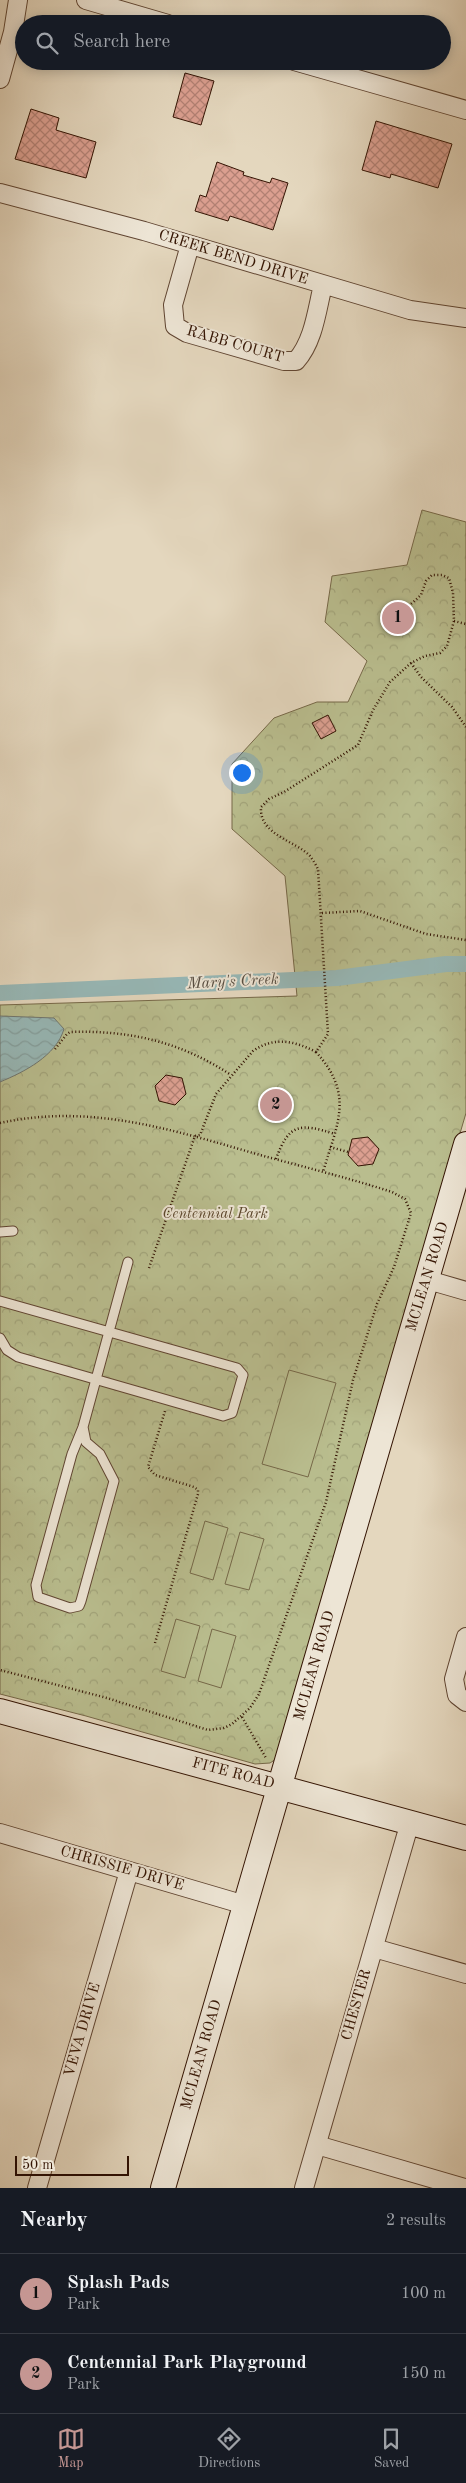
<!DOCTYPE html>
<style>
:root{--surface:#171b24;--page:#242831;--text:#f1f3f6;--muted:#9ea1a6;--line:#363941;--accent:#c59692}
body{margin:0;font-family:"Old Standard TT",serif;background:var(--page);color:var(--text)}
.scale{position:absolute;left:15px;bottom:12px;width:114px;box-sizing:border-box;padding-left:5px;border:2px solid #341403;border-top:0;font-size:14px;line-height:18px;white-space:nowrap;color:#341403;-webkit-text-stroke:4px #ede5d5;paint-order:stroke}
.you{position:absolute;left:241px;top:772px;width:18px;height:18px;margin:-12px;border:4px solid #fff;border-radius:50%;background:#1a73e8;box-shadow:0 0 0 8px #1a73e833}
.badge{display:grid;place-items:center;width:32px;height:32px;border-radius:50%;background:var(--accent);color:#111;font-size:16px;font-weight:700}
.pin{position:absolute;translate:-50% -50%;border:2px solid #fff;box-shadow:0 1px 5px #0006}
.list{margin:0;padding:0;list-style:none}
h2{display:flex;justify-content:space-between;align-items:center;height:65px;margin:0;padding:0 20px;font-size:21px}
h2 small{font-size:16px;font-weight:400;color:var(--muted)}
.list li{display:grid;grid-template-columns:32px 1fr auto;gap:15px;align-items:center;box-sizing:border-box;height:80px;padding:0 20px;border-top:1px solid var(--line)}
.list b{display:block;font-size:19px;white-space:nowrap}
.list p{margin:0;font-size:16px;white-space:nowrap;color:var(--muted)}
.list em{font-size:16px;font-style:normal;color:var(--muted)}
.icon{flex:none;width:28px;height:28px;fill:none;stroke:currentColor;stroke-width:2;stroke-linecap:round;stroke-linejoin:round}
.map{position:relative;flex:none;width:466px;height:2188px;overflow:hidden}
.search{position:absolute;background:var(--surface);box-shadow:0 2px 12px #0003;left:15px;right:15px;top:15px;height:55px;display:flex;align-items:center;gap:12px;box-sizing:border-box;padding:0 18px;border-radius:28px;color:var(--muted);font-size:19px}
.sheet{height:225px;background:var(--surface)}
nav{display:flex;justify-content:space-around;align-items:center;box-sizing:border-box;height:70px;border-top:1px solid var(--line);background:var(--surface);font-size:14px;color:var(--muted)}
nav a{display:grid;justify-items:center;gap:2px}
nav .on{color:var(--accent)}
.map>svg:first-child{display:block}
.forest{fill:url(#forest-crowns);stroke:#766848}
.pitch{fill:#b9bd8e;stroke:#766848}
.water{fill:url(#water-waves);stroke:#6f766f}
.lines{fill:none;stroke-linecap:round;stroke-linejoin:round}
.canal{stroke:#97b8b7;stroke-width:16}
.building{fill:url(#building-cross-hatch);stroke:#341403}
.lane-casing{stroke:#604532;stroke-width:11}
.street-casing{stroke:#604532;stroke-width:20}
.secondary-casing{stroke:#341403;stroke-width:26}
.path{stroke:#341403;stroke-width:2.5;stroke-dasharray:1 2.5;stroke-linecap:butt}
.lane{stroke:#ede5d5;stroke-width:9}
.street{stroke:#ede5d5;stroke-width:18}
.secondary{stroke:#ede5d5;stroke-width:24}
.labels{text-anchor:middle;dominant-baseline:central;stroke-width:4;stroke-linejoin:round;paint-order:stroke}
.street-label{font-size:15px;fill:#341403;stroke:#ede5d5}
.park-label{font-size:15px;font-style:italic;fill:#5c472d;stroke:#ede5d5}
.water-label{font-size:16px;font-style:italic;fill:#574d42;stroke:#ede5d5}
</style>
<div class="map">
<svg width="466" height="2188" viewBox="0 0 466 2188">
<defs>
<pattern id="forest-crowns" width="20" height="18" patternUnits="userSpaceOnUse" patternTransform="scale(1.25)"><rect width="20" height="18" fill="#b9bd8e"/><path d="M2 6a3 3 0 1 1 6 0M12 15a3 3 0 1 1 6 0" fill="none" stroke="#a0a279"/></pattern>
<pattern id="water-waves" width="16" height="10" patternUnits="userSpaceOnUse" patternTransform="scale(1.25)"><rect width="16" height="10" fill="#97b8b7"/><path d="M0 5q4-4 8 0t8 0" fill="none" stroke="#839d9c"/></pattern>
<pattern id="building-cross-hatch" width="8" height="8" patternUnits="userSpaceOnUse" patternTransform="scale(1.25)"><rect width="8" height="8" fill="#db9f90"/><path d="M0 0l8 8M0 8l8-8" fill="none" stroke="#b28073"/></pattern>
</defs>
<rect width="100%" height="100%" fill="#e4d7be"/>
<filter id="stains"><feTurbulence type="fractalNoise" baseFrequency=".004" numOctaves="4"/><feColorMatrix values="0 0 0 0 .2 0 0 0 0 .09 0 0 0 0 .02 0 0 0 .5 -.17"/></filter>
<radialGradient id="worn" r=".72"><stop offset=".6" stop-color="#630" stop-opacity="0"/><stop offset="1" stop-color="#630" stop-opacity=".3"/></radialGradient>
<!-- forest -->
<path class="forest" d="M422 510 466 522V1113L276 1759 270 1763 255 1764 86 1716 0 1694V1005L297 996 285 876 232 829V764L274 718 317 702H348L367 661 325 622 332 576 407 565Z"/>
<!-- pitch -->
<path class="pitch" d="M289 1370 336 1383 308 1477 262 1464Z
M205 1521 228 1528 213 1580 190 1573Z
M240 1532 264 1539 249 1590 225 1584Z
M176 1619 200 1626 185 1678 161 1671Z
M212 1629 236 1636 221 1688 198 1681Z"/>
<!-- water -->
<path class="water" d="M0 1016 54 1018 64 1029C56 1056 24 1072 0 1082Z"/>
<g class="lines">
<!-- canal -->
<path class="canal" d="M0 993 337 978 446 964H466"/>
</g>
<!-- building -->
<path class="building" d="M185 73 214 81 201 125 173 117Z
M31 109 59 118 56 130 96 142 86 178 15 159Z
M376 121 452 144 438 188 391 174 390 178 362 170Z
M217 162 244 172 243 175 270 183 272 178 288 183 273 230 230 216 228 221 195 211 200 195 206 197Z
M328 715 336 731 321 739 312 723Z
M166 1075 182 1078 186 1094 175 1105 159 1101 155 1086Z
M368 1137 379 1149 373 1164 358 1166 348 1155 352 1139Z"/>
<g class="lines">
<!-- lane casing -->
<g class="lane-casing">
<path id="lane" d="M0 1232 13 1231
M0 1301 237 1368 243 1375 232 1413 223 1416 18 1357 7 1350 0 1338
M83 1427 86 1442 100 1454 114 1481 81 1601 79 1606 70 1608 38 1597 36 1585 72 1454 83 1427 128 1262"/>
</g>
<!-- street casing -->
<g class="street-casing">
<path id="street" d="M86 0 168 24
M294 61 466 110
M0 79 13 32 18 0
M0 193 144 231 410 310 466 318
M190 245 173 305 175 326 187 333 284 361H296C314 341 317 309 323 285
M428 1280 466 1291
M466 1637 454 1679 457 1695 466 1702
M0 1833 245 1905
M374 1948 466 1974
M317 2145 465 2188
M37 2188 129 1871
M304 2188 410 1822"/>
</g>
<!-- secondary casing -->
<g class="secondary-casing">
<path id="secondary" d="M0 1711 466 1838
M163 2188 466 1144"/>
</g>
<!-- path -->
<path class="path" d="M454 621 466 624
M411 663 421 677 452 707 466 727
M322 913 360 911 426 934 466 940
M55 1049 67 1034 70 1032C130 1030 181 1042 231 1075
M316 1052C355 1095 337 1124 323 1172
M0 1123C91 1103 173 1130 260 1155 304 1167 349 1178 392 1192L405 1199 411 1213 394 1267 377 1304 353 1380 326 1502 259 1694 250 1708 232 1724 224 1728 208 1730 107 1698 0 1670
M330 1147 348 1152
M276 1159C289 1123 300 1123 335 1134
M149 1268 195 1136 200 1135 216 1094 253 1051C274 1036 295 1041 316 1052L328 1034 318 869C316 865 313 860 310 856 296 841 259 835 261 807L269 799 284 792 358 745 373 710 390 682 411 663 425 656 440 653 447 646 454 621 453 593 449 578 442 575H432L426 581 421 595 411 604
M155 1643 198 1494V1490L194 1487 155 1475 148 1467 165 1411
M242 1717 266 1758"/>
<!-- lane -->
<use href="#lane" class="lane"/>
<!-- street -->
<use href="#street" class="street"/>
<!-- secondary -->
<use href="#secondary" class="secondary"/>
</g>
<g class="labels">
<!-- street labels -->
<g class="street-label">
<text transform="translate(233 258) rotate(17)">CREEK BEND DRIVE</text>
<text transform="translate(235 345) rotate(16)">RABB COURT</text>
<text transform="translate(428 1277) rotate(-73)">MCLEAN ROAD</text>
<text transform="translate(315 1666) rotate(-74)">MCLEAN ROAD</text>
<text transform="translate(233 1774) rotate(15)">FITE ROAD</text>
<text transform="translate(122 1869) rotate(16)">CHRISSIE DRIVE</text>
<text transform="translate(357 2005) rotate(-74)">CHESTER</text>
<text transform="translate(83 2030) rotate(-74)">VEVA DRIVE</text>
<text transform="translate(202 2055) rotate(-74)">MCLEAN ROAD</text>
</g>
<!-- park labels -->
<g class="park-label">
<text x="215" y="1214">Centennial Park</text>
</g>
<!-- water labels -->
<g class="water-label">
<text transform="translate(233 982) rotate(-3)">Mary's Creek</text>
</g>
</g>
<rect width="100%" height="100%" filter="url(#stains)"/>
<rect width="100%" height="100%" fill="url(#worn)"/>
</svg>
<div class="scale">50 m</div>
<div class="you"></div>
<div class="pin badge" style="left:398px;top:618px">1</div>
<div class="pin badge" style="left:276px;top:1105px">2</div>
<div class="search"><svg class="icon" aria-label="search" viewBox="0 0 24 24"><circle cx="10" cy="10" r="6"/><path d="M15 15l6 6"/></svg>Search here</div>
</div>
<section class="sheet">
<h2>Nearby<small>2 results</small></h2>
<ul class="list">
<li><span class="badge">1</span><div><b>Splash Pads</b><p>Park</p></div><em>100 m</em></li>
<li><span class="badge">2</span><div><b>Centennial Park Playground</b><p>Park</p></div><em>150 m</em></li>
</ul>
</section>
<nav>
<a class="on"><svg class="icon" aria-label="map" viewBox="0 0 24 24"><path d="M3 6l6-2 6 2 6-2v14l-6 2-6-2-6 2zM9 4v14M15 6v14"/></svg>Map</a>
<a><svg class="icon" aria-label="directions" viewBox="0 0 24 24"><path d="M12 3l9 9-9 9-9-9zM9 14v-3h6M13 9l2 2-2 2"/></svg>Directions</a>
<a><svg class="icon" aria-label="saved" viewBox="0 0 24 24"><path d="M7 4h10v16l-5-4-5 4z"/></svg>Saved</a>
</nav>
